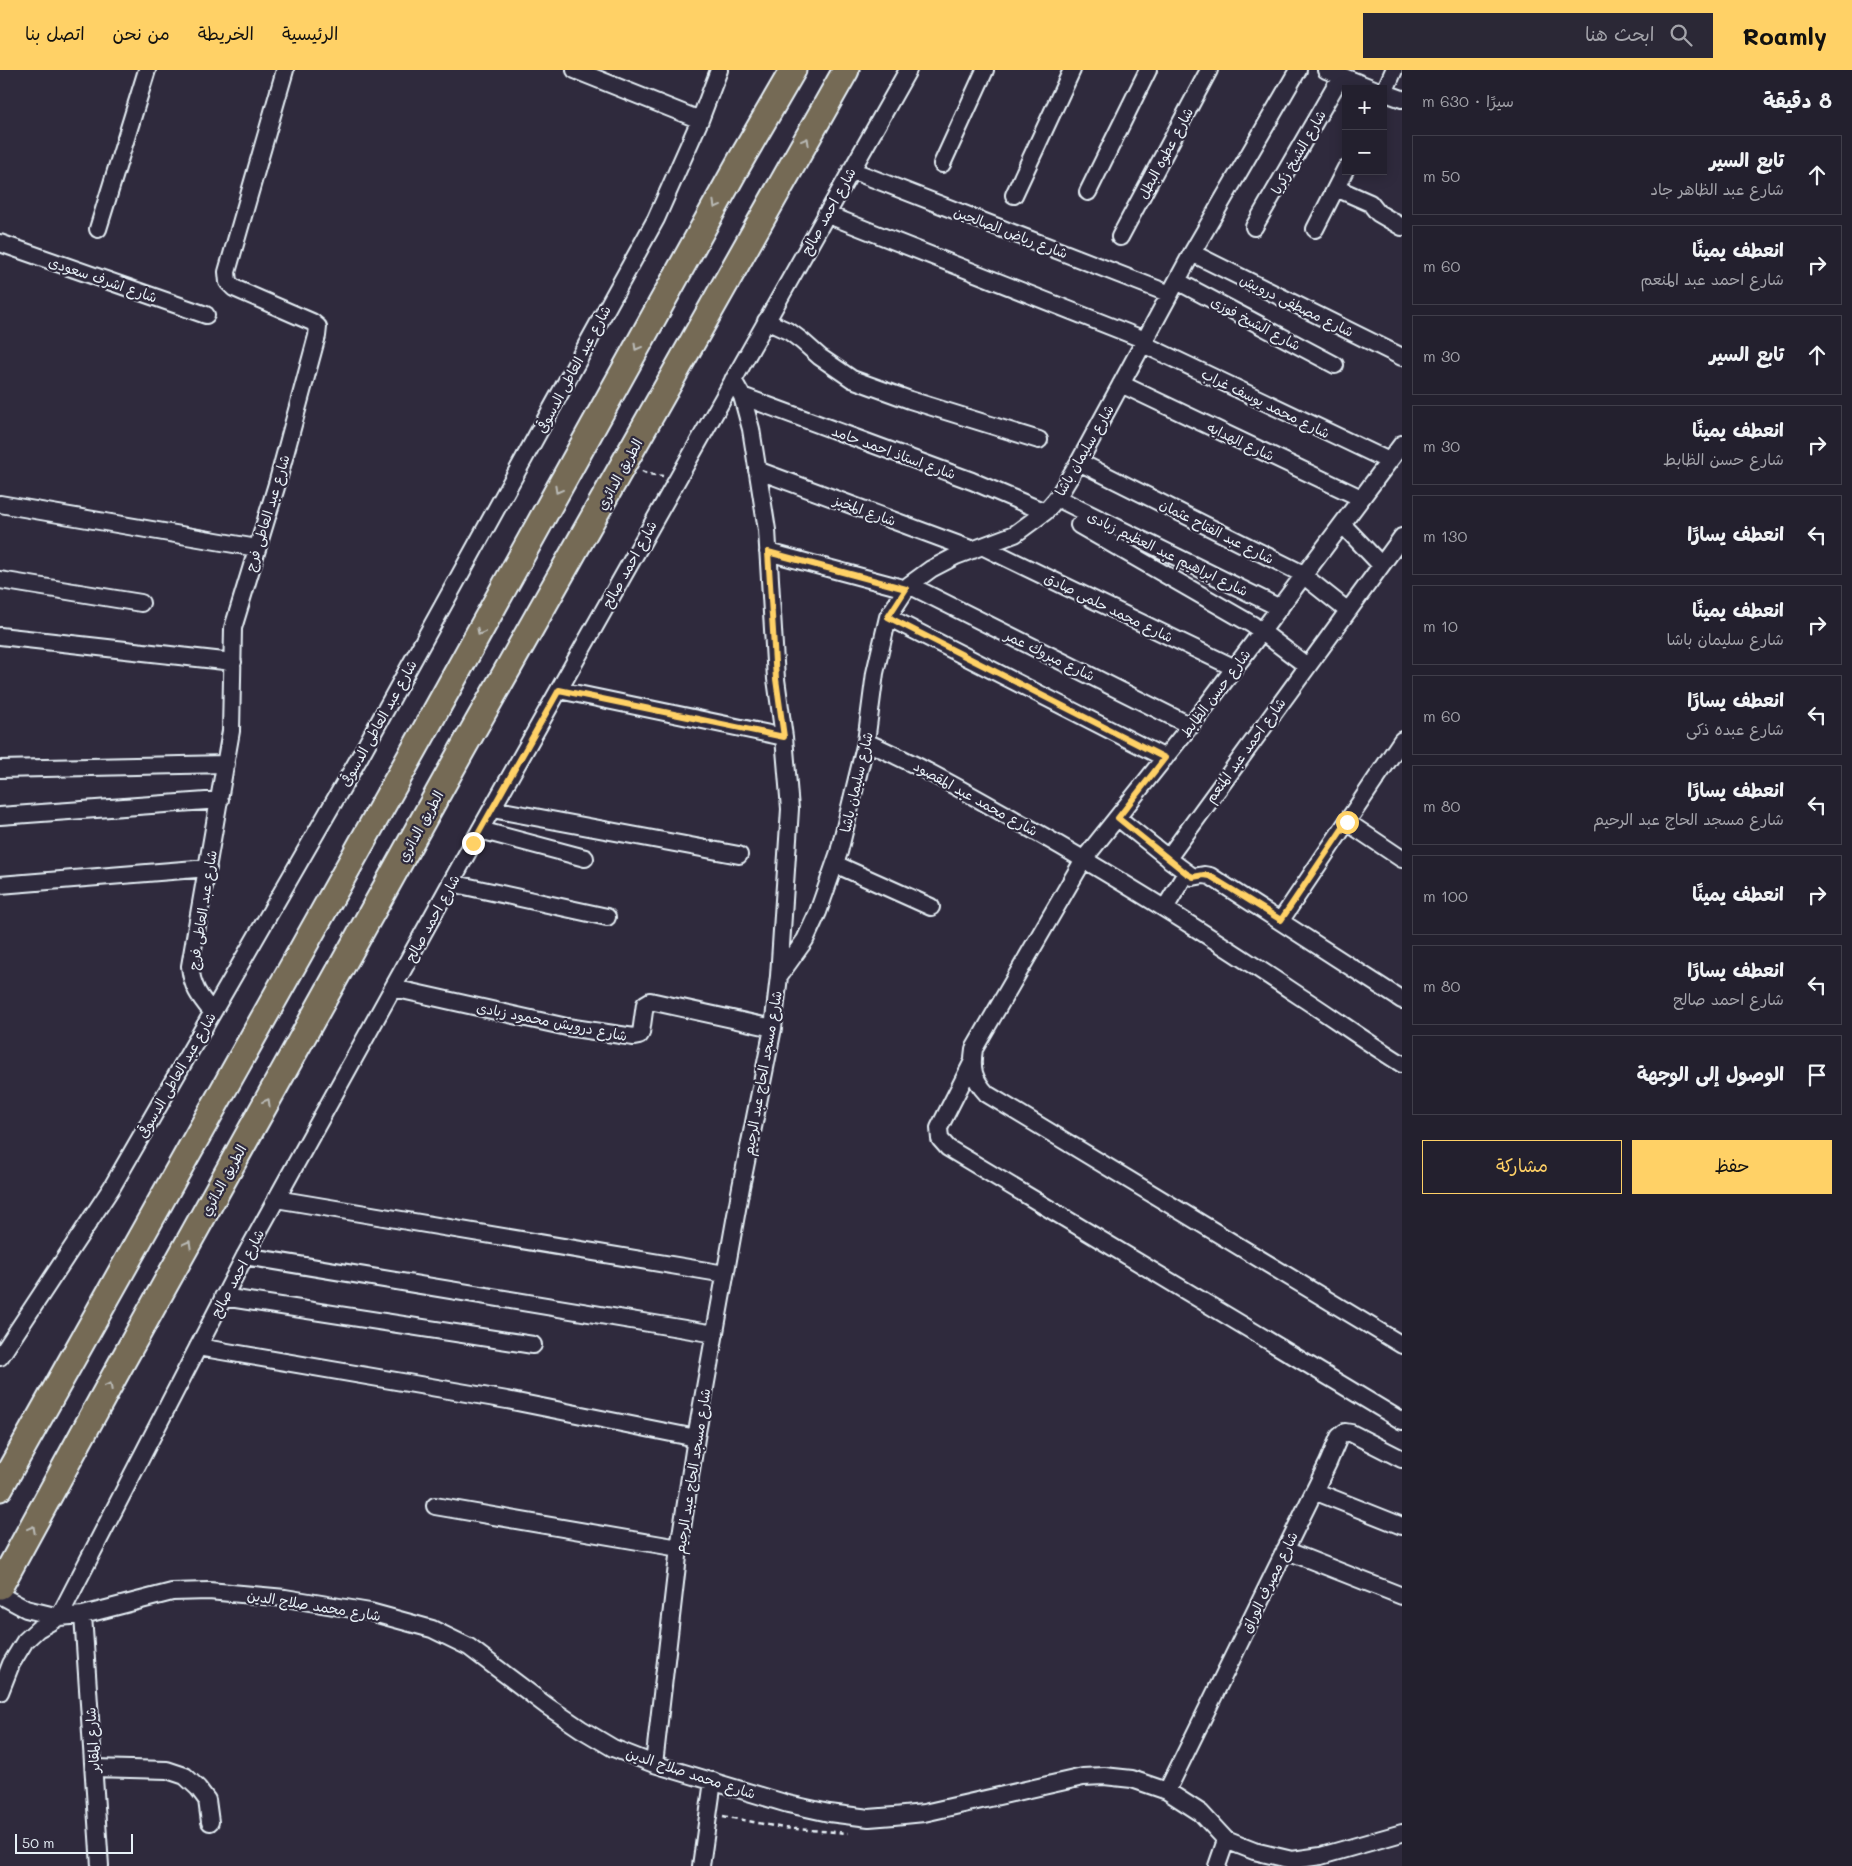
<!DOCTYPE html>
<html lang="ar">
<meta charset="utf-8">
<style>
:root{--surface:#23202e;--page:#2b2836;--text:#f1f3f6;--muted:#a3a3aa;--line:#403e4a;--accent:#ffd166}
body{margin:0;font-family:Mali,"Playpen Sans Arabic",sans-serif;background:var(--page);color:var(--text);direction:rtl}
.controls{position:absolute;right:15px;top:15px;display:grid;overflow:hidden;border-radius:0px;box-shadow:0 2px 12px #0003}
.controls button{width:45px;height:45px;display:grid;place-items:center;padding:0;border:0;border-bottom:1px solid var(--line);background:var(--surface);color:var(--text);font:25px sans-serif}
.scale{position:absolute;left:15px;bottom:12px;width:118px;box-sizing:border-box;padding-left:5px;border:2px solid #e8f1f8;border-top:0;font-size:14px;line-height:18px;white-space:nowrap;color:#e8f1f8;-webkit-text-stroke:4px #2f2a3d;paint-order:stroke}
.stop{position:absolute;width:15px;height:15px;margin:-11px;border:4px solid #ffd166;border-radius:50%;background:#fff}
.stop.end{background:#ffd166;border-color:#fff;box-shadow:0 1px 5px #0008}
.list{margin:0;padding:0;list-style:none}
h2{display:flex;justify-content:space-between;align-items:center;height:65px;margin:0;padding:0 20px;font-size:21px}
h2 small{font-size:16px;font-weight:400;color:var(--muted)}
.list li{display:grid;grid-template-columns:32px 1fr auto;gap:15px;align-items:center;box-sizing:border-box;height:80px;margin:0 10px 10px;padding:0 10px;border:1px solid var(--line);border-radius:0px}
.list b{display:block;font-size:19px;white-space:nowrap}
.list p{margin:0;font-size:16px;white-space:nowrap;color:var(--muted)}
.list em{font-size:16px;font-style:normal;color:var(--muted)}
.actions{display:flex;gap:10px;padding:15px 20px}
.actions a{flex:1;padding:11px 0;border:1px solid var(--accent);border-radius:0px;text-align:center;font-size:18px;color:var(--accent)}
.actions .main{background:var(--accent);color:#111}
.icon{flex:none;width:28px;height:28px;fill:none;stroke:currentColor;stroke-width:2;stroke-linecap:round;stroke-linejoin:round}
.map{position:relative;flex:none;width:1402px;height:1796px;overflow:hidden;direction:ltr}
header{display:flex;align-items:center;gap:30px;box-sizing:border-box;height:70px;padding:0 25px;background:var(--accent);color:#111}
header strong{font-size:24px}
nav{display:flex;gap:28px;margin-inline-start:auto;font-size:18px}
.search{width:350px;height:45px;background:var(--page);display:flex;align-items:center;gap:12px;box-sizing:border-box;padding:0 18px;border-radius:0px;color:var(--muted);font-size:19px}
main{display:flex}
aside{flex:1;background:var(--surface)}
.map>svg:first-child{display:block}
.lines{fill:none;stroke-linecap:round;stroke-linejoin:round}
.minor-casing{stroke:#e8f1f8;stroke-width:20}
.highway-casing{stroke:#e8f1f8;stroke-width:29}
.path{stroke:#e8f1f8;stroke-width:2.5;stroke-dasharray:5 4;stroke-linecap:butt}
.minor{stroke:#2f2a3d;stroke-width:16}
.highway{stroke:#756a55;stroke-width:25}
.oneway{stroke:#babbb7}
.route{stroke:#ffd166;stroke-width:6}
.labels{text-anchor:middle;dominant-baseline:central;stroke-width:4.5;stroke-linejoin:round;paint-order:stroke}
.street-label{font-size:14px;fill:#e8f1f8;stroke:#2f2a3d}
</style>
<header>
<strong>Roamly</strong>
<div class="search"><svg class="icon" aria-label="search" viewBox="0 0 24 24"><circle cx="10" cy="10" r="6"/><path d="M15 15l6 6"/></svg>ابحث هنا</div>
<nav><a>الرئيسية</a><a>الخريطة</a><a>من نحن</a><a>اتصل بنا</a></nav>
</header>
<main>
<aside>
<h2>8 دقيقة<small>سيرًا · 630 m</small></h2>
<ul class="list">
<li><svg class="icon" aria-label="ahead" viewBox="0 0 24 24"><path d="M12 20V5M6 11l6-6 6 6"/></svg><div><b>تابع السير</b><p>شارع عبد الظاهر جاد</p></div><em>50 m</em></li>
<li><svg class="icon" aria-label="right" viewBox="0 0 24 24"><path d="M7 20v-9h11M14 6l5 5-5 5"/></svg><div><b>انعطف يمينًا</b><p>شارع احمد عبد المنعم</p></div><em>60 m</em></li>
<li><svg class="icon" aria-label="ahead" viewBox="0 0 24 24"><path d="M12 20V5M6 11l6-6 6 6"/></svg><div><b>تابع السير</b></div><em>30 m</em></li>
<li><svg class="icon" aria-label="right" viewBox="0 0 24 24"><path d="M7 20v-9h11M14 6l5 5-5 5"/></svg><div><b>انعطف يمينًا</b><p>شارع حسن الظابط</p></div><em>30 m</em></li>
<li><svg class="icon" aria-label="left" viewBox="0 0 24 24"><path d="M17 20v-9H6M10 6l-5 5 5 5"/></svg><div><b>انعطف يسارًا</b></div><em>130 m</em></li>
<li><svg class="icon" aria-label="right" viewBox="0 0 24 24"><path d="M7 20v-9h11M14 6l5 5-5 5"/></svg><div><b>انعطف يمينًا</b><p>شارع سليمان باشا</p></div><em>10 m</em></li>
<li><svg class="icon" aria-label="left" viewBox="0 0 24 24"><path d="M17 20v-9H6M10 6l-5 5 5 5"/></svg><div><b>انعطف يسارًا</b><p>شارع عبده ذكى</p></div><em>60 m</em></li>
<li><svg class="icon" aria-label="left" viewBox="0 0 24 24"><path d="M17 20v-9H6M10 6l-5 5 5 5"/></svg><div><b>انعطف يسارًا</b><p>شارع مسجد الحاج عبد الرحيم</p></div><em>80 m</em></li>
<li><svg class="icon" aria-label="right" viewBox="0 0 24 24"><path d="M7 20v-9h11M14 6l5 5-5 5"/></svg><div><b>انعطف يمينًا</b></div><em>100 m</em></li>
<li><svg class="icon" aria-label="left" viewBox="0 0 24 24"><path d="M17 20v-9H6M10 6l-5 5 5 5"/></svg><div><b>انعطف يسارًا</b><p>شارع احمد صالح</p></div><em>80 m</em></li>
<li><svg class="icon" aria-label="arrive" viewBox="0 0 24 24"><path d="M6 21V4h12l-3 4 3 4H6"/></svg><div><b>الوصول إلى الوجهة</b></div></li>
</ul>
<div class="actions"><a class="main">حفظ</a><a>مشاركة</a></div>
</aside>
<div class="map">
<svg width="1402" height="1796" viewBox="0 0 1402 1796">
<rect width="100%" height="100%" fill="#2f2a3d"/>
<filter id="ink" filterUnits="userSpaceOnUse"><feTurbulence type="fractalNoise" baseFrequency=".02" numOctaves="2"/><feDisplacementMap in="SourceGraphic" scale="10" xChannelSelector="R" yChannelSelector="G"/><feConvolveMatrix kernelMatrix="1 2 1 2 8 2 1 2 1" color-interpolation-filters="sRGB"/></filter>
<g filter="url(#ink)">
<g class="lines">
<!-- minor casing -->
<g class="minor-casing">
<path id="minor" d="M575 0 700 50
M1326 0 1374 19
M1383 22 1402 29
M1383 25 1394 0
M942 94 985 0
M851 100 1170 224
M1336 118 1370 133 1378 143 1402 157
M1088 122 1148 0
M1014 125 1072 0
M826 144 1145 270
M1254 157 1341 6
M98 159 147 0
M1315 159 1346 98
M1120 167 1209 0
M0 173 206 245
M1192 183 1402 287
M1177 211 1335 295
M766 251 790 262 802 271 820 287 852 309 910 330 1039 370
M1143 274 1389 391
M1121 314 1361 428
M742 326 972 411 1045 442
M1402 374 1206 636 1084 789 974 979C971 999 973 1009 987 1024L1402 1275
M1079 392 1299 502 1348 541
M757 400 973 480
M1057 428 1280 538
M0 434 257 478
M1342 454 1381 495
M1079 455 1253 555 1307 596
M1402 467 1168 788 1170 790 1193 807 1204 805 1210 806 1402 930
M984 477 1235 598
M768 482 906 519
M0 510 141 533
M909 515 1191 656
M888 547 1165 688
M0 566 233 592
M559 620 784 667
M866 672C924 697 976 728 1031 759 1123 811 1213 868 1301 927 1335 949 1368 973 1402 994
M0 699 226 694
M492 739 739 785
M0 746 220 730
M1118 748 1168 788
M1347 752 1402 789
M480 760 585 788
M835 794 931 837
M451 813 607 847
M0 815 208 798
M1165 838 1186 803
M1281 850 1402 670
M779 906 805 870 818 842 839 782 866 672 875 603 888 547 909 515 931 499 956 486 1015 464 1045 442 1057 428 1079 392 1192 183 1298 0
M393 918 567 957 634 967 639 966 641 963 645 934 650 931 773 958
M212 942C199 926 192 917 190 896L231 661 233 558 277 414 317 266 318 257 312 252 234 218 228 212 227 202 285 0
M972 993 939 1058 940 1069 948 1078 1402 1351
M276 1129 725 1204
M245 1186 715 1264
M223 1227 533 1275
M198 1277 507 1330 696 1368
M0 1287 112 1117 358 690 656 149 700 50 719 0
M1314 1421 1402 1456
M435 1436 679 1478
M1285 1480 1402 1526
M0 1525 26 1539 59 1547 245 1186 480 760 908 0
M83 1545 100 1796
M0 1622 11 1594 25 1571 38 1559 59 1547 83 1545 172 1522 209 1521 285 1528 370 1542 432 1559 469 1577 547 1636 581 1659 613 1678 654 1694 788 1734 829 1743 869 1748 894 1746 924 1743 1083 1707 1104 1706 1132 1709 1167 1721 1201 1743 1226 1770 1254 1781 1292 1790 1321 1786 1402 1763
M654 1694 679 1478 696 1368 741 1117 773 958 779 906 790 739 784 667 776 609 767 460 751 359 742 326 733 310
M94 1698 167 1700 185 1706 198 1718 207 1730 210 1752
M1167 1721 1328 1393 1339 1367 1345 1362 1351 1363 1402 1389
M701 1796 713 1711
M1217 1796 1226 1770"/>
</g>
<!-- highway casing -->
<g class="highway-casing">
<path id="highway" d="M0 1418 424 662 739 93 793 0
M0 1516 121 1294 462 680 846 0"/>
</g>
<!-- path -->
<path class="path" d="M642 401 648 404 663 406
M723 1746 783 1758 848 1763"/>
<!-- minor -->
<use href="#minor" class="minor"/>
<!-- highway -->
<use href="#highway" class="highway"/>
</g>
<!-- one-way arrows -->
<defs><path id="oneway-chevron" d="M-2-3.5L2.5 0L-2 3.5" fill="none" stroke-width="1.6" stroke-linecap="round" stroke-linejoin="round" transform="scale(1.25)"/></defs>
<g class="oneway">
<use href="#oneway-chevron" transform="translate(806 71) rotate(-61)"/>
<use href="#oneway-chevron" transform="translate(716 135) rotate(119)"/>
<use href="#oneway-chevron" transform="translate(637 277) rotate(119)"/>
<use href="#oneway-chevron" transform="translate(558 420) rotate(119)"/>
<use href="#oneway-chevron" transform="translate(480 562) rotate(119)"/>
<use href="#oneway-chevron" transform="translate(267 1032) rotate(-61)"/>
<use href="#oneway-chevron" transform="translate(188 1174) rotate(-61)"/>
<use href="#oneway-chevron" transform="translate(109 1316) rotate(-62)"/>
<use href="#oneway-chevron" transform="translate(32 1459) rotate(-62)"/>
</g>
</g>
<g class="lines" filter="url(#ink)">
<!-- route -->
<path class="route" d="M473 773 559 620 784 667 776 609 768 482 906 519 888 547 1165 688 1118 748 1186 803 1193 807 1204 805 1210 806 1281 850 1347 752"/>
</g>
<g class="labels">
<!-- street labels -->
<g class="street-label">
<text transform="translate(1298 82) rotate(-60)">شارع الشيخ زكريا</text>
<text transform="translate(1165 83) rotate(-62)">شارع عطوه البطل</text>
<text transform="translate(828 141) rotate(-61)">شارع احمد صالح</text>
<text transform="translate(1011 162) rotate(21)">شارع رياض الصالحين</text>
<text transform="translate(103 209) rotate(19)">شارع اشرف سعودى</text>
<text transform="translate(1297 235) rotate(26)">شارع مصطفى درويش</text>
<text transform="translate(1256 253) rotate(28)">شارع الشيخ فوزى</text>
<text transform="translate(573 299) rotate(-62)">شارع عبد العاطى الدسوقى</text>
<text transform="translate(1266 333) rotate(26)">شارع محمد يوسف غراب</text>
<text transform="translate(1241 371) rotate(25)">شارع الهدايه</text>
<text transform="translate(1084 380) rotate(-60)">شارع سليمان باشا</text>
<text transform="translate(894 382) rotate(20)">شارع استاذ احمد حامد</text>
<text transform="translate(619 404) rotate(-61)">الطريق الدائري</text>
<text transform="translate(865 440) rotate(20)">شارع المخبز</text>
<text transform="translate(267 443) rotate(-73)">شارع عبد العاطى فرج</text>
<text transform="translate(1217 461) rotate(27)">شارع عبد الفتاح عثمان</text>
<text transform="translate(1168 483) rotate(26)">شارع ابراهيم عبد العظيم زبادى</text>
<text transform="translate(629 494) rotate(-61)">شارع احمد صالح</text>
<text transform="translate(1109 537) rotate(26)">شارع محمد حلمى صادق</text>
<text transform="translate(1050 585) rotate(26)">شارع مبروك عمر</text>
<text transform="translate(1215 623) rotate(-53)">شارع حسن الظابط</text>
<text transform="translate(378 653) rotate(-61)">شارع عبد العاطى الدسوقى</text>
<text transform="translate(1245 680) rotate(-54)">شارع احمد عبد المنعم</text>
<text transform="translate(856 712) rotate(-77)">شارع سليمان باشا</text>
<text transform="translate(976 728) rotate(29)">شارع محمد عبد المقصود</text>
<text transform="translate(420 756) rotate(-61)">الطريق الدائري</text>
<text transform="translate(202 840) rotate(-81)">شارع عبد العاطى فرج</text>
<text transform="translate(432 848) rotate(-61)">شارع احمد صالح</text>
<text transform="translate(552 951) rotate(11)">شارع درويش محمود زبادى</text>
<text transform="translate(762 1003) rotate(-80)">شارع مسجد الحاج عبد الرحيم</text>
<text transform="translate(176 1005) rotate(-60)">شارع عبد العاطى الدسوقى</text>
<text transform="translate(223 1110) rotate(-61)">الطريق الدائري</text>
<text transform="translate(237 1203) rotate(-62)">شارع احمد صالح</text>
<text transform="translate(692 1401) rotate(-81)">شارع مسجد الحاج عبد الرحيم</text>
<text transform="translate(1269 1512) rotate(-64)">شارع مصرف الوراق</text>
<text transform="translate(314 1535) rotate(9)">شارع محمد صلاح الدين</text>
<text transform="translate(92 1670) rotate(-94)">شارع المقابر</text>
<text transform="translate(691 1703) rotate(18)">شارع محمد صلاح الدين</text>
</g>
</g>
</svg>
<div class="controls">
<button>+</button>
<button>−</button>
</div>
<div class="scale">50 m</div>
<div class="stop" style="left:1347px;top:752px"></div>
<div class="stop end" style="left:473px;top:773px"></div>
</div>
</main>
